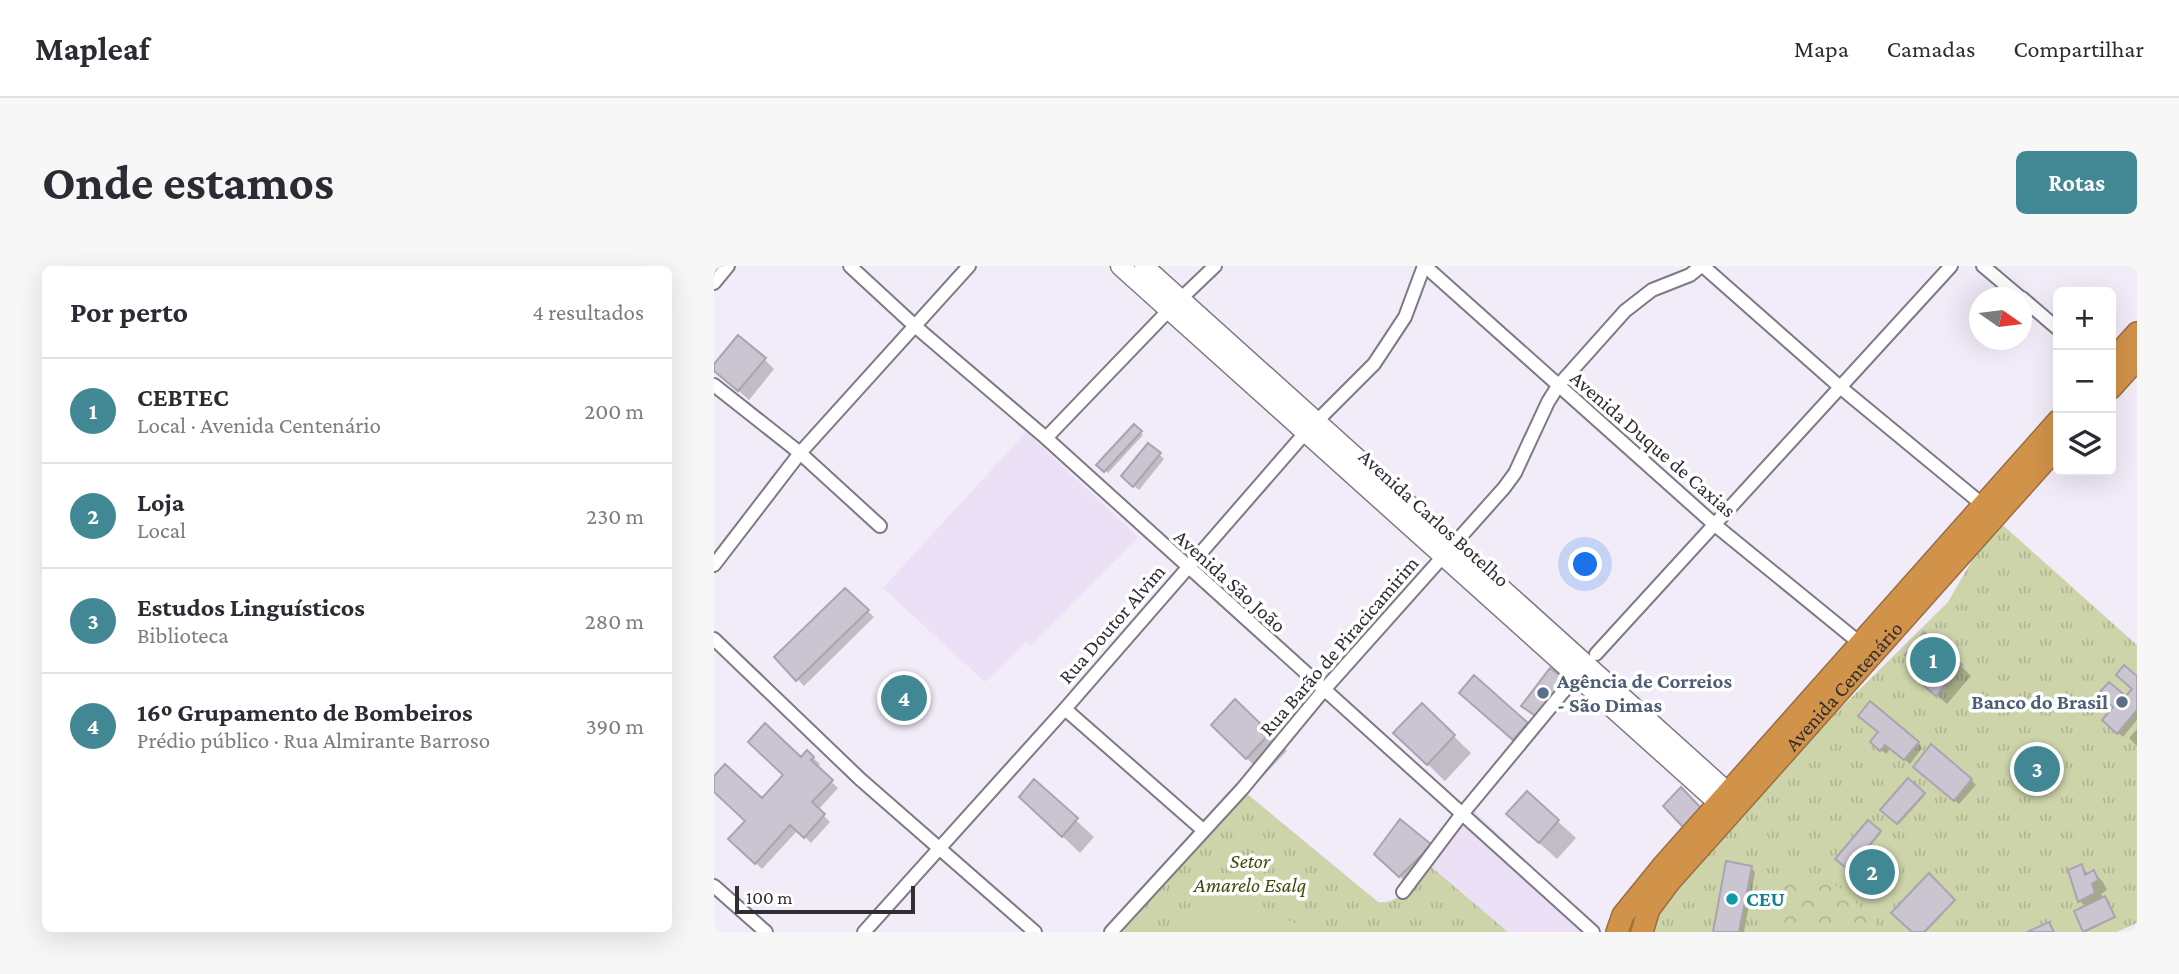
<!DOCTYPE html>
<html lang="pt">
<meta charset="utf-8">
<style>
:root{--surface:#fff;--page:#f7f7f7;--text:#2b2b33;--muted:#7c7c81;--line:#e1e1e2;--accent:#428794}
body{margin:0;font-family:"Crimson Pro",serif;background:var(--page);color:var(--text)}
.controls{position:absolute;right:21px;top:21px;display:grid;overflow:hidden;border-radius:10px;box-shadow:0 7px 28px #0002}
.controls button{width:63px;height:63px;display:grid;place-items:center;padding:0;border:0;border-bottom:2px solid var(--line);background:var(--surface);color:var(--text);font:35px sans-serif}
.compass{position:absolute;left:1255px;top:21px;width:63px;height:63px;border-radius:50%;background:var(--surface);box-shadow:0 7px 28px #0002;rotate:104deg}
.scale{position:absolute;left:21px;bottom:18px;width:180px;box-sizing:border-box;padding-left:7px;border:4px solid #312e33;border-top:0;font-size:19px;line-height:24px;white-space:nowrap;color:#312e33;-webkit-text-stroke:5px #fff;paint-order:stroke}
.you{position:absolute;left:872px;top:299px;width:24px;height:24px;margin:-18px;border:5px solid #fff;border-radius:50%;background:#1a73e8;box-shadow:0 0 0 10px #1a73e833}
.badge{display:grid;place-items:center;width:46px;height:46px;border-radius:50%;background:var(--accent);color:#fff;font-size:23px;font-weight:700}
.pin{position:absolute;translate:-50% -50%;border:4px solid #fff;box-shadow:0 2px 7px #0006}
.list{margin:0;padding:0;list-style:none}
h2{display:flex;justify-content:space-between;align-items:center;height:91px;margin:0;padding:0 28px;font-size:30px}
h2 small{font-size:23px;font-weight:400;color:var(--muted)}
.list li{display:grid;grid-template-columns:46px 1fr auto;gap:21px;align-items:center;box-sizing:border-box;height:105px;padding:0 28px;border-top:2px solid var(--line)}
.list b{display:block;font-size:26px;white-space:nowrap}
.list p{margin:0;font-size:23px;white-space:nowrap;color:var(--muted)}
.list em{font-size:23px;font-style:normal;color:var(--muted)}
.icon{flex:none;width:38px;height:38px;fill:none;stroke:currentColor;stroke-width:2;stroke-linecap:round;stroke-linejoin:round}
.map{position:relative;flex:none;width:1423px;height:666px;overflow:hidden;border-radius:10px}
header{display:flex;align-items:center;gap:42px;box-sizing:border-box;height:98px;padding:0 35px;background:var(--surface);border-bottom:2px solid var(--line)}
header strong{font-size:33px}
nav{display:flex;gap:38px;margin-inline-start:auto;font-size:24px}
.intro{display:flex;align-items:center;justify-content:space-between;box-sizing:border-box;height:168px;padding:0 42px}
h1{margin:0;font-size:49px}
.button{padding:18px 32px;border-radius:10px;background:var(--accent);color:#fff;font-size:24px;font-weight:700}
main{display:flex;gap:42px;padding:0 42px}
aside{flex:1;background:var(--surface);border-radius:10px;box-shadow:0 7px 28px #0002}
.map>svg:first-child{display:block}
.built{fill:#ebe0f5}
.grass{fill:url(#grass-tufts)}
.forest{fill:url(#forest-crowns)}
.garden{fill:#cdd4aa}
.shadow{fill:#0003}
.building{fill:#cbc4d1;stroke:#aaa4b1;stroke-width:2}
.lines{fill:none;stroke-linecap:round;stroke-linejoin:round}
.street-casing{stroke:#7f7985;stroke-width:16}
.secondary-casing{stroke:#7f7985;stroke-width:21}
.highway-casing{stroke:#996f42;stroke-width:24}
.street{stroke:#fff;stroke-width:12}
.secondary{stroke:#fff;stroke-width:18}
.highway{stroke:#d1924a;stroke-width:21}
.service-dot{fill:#5c6f8a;stroke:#fff;stroke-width:2.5}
.culture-dot{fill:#0f9aa8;stroke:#fff;stroke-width:2.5}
.labels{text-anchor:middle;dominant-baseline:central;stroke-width:7;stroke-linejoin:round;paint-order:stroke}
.street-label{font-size:21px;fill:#312e33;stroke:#fff}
.service-label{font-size:21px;font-weight:bold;fill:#4e5e75;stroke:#fff;text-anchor:start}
.park-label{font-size:21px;font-style:italic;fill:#454b0d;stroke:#fff}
.culture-label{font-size:21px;font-weight:bold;fill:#0d838f;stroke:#fff;text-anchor:start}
</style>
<header>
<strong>Mapleaf</strong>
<nav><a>Mapa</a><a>Camadas</a><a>Compartilhar</a></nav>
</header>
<div class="intro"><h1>Onde estamos</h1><a class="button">Rotas</a></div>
<main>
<aside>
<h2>Por perto<small>4 resultados</small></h2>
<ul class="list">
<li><span class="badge">1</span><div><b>CEBTEC</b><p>Local · Avenida Centenário</p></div><em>200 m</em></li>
<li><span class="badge">2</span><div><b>Loja</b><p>Local</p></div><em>230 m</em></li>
<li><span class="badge">3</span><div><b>Estudos Linguísticos</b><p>Biblioteca</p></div><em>280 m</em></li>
<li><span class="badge">4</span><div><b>16º Grupamento de Bombeiros</b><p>Prédio público · Rua Almirante Barroso</p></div><em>390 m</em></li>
</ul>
</aside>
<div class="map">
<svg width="1423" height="666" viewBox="0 0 1423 666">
<defs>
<pattern id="grass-tufts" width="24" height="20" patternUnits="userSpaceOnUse" patternTransform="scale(1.75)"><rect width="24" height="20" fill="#cdd4aa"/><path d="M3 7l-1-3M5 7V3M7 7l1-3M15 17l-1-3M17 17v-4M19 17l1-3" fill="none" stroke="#b0b693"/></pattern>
<pattern id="forest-crowns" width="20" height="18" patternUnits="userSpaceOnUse" patternTransform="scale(1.75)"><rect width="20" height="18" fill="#cdd4aa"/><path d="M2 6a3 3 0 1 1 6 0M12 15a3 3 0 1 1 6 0" fill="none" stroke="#b0b693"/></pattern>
</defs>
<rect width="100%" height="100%" fill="#f2ebf8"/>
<!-- built -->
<path class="built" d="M312 166 424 271 317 380 311 376 271 416 169 322Z
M530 525 664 636 674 637 686 631 759 543 885 666H401Z"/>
<!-- grass -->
<path class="grass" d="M1282 253 1423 379V657L1403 666H926L1041 527 1234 336Z
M533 528 664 636C687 639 701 615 715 599L794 666H406L498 560Z"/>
<!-- forest -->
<path class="forest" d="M1091 609C1124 609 1148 645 1170 666H1054C1060 640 1061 616 1091 609Z"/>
<!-- garden -->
<path class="garden" d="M506 617 591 663 589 666H480Z"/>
<!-- shadow -->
<path class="shadow" d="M50 93 60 103 35 134 0 103V100Z
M420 161 429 169 394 207 385 199Z
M435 179 450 193 425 224 414 215Z
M131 324 160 351 90 420 63 391Z
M1247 400 1257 410 1233 438 1221 428Z
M760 412 818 463 805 478 752 431Z
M1423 413V454L1409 471 1390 454 1420 424Z
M708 439 757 487 731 515 699 484Z
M499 459 555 468 573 485 550 509Z
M1423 463V480L1415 472Z
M1158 476 1204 477 1208 482 1196 498 1177 482 1172 488Z
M93 486 106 498 103 502 124 522 104 544 116 556 97 577 84 564 48 603 16 573 33 555 0 524V513L48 535Z
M1329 487 1342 498 1320 523 1308 512Z
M1206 505 1257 514 1262 519 1245 538Z
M1195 514 1211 529 1185 558 1169 544Z
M320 516 380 571 366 587 325 548Z
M813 527 862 572 843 593 812 565Z
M1154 556 1167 567 1136 604 1124 592Z
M716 580 726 590 696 620 662 588Z
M1367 600 1375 609 1380 606 1389 616 1393 624 1387 628 1400 652 1372 666V641L1366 635Z
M1037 602 1041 606 1030 666H1001Z
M1215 609 1240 636 1212 666H1200Z"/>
<!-- building -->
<path class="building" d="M24 69 52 92 24 125 0 105V98Z
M420 158 428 165 390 206 382 199Z
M434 177 447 187 419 221 407 210Z
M131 322 155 344 82 415 60 391Z
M1210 366 1248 399 1222 430 1209 419 1216 411 1191 389Z
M1410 399 1423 410V444L1403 468 1388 454 1399 441 1384 428 1395 416 1412 430 1418 423 1402 409Z
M836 402 852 414 823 451 807 440Z
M760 409 814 457 799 474 745 427Z
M521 433 556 467 532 493 497 459Z
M1156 435 1205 476 1190 494 1171 479 1166 485 1156 476 1164 466 1144 450Z
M708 437 741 469 713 499 679 467Z
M51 457 87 491 93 484 100 491 97 494 119 514 98 536 111 548 90 572 76 559 41 598 14 573 31 555 0 526V510L11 498 48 532 69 509 34 476Z
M1217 478 1258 513 1240 535 1199 501Z
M1329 485 1340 494 1317 522 1305 512Z
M1194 512 1211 527 1183 558 1166 544Z
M320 513 364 552 348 571 305 531Z
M967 521 987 542 969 561 949 540Z
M813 525 845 554 825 577 792 548Z
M686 553 718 579 685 611 660 588Z
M1154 554 1167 565 1135 604 1121 593Z
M1153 588 1176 608 1162 623 1139 603Z
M1012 595 1038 600 1025 666H999Z
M1368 598 1371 609 1380 604 1384 614 1378 618 1381 627 1364 636 1354 604Z
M1215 607 1241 634 1210 666H1198L1177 647Z
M1391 630 1401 651 1369 666 1360 645Z
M1335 656 1340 666H1313Z"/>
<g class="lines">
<!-- street casing -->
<g class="street-casing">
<path id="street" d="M136 0 202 61 332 172 879 666
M711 0 1001 259 1147 378
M989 0 1126 121 1269 239
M1269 0 1307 32
M0 17 14 0
M1308 32 1344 63
M0 119 86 187 166 260
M332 172 455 44 501 0
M0 299 86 187 255 0
M0 373 146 513 321 666
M882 388 1237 0
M351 443 489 564
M0 620 52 666
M689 626 744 553 854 420
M150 666 351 443 591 167 660 98 691 51 710 0
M397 666 529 522 609 425 790 222 801 207 834 136 844 120 911 45 938 24 976 9 987 0"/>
</g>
<!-- secondary casing -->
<g class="secondary-casing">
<path id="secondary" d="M406 0 1004 537
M430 0 1024 535"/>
</g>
<!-- highway casing -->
<g class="highway-casing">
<g id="highway">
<path d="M1397 96 1423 67"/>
<path d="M1397 122 1423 93"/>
<path d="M903 666 909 649 948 601 1344 155"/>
<path id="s1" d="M928 666 935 643 956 615 1344 180"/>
</g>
</g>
<!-- street -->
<use href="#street" class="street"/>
<!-- secondary -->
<use href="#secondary" class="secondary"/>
<!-- highway -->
<use href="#highway" class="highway"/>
</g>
<!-- markers -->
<g class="service-dot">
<circle cx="829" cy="427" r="7"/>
<circle cx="1408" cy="436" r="7"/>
</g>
<circle class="culture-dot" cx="1018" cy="633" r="7"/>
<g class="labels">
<!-- street labels -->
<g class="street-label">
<text transform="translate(939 178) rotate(41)">Avenida Duque de Caxias</text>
<text transform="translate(720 252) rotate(42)">Avenida Carlos Botelho</text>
<text transform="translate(516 315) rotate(42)">Avenida São João</text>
<text transform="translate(398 358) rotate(-49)">Rua Doutor Alvim</text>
<text transform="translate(625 380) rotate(-49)">Rua Barão de Piracicamirim</text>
<text stroke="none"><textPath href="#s1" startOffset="320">Avenida Centenário</textPath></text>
</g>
<!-- service labels -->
<g class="service-label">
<text x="843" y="415">Agência de Correios<tspan x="843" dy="24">- São Dimas</tspan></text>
<text x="1394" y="436" text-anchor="end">Banco do Brasil</text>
</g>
<!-- park labels -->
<g class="park-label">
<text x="536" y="595">Setor<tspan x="536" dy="24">Amarelo Esalq</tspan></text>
</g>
<!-- culture labels -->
<g class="culture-label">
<text x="1032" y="633">CEU</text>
</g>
</g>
</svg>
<div class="controls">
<button>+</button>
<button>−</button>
<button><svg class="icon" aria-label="layers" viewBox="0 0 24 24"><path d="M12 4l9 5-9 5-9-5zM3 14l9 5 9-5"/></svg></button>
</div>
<svg class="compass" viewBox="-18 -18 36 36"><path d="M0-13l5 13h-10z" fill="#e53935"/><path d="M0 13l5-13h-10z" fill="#7c7c81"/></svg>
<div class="scale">100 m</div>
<div class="you"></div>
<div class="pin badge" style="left:1219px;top:394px">1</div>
<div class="pin badge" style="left:1158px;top:606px">2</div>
<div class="pin badge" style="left:1323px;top:503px">3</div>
<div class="pin badge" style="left:190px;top:432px">4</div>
</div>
</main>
